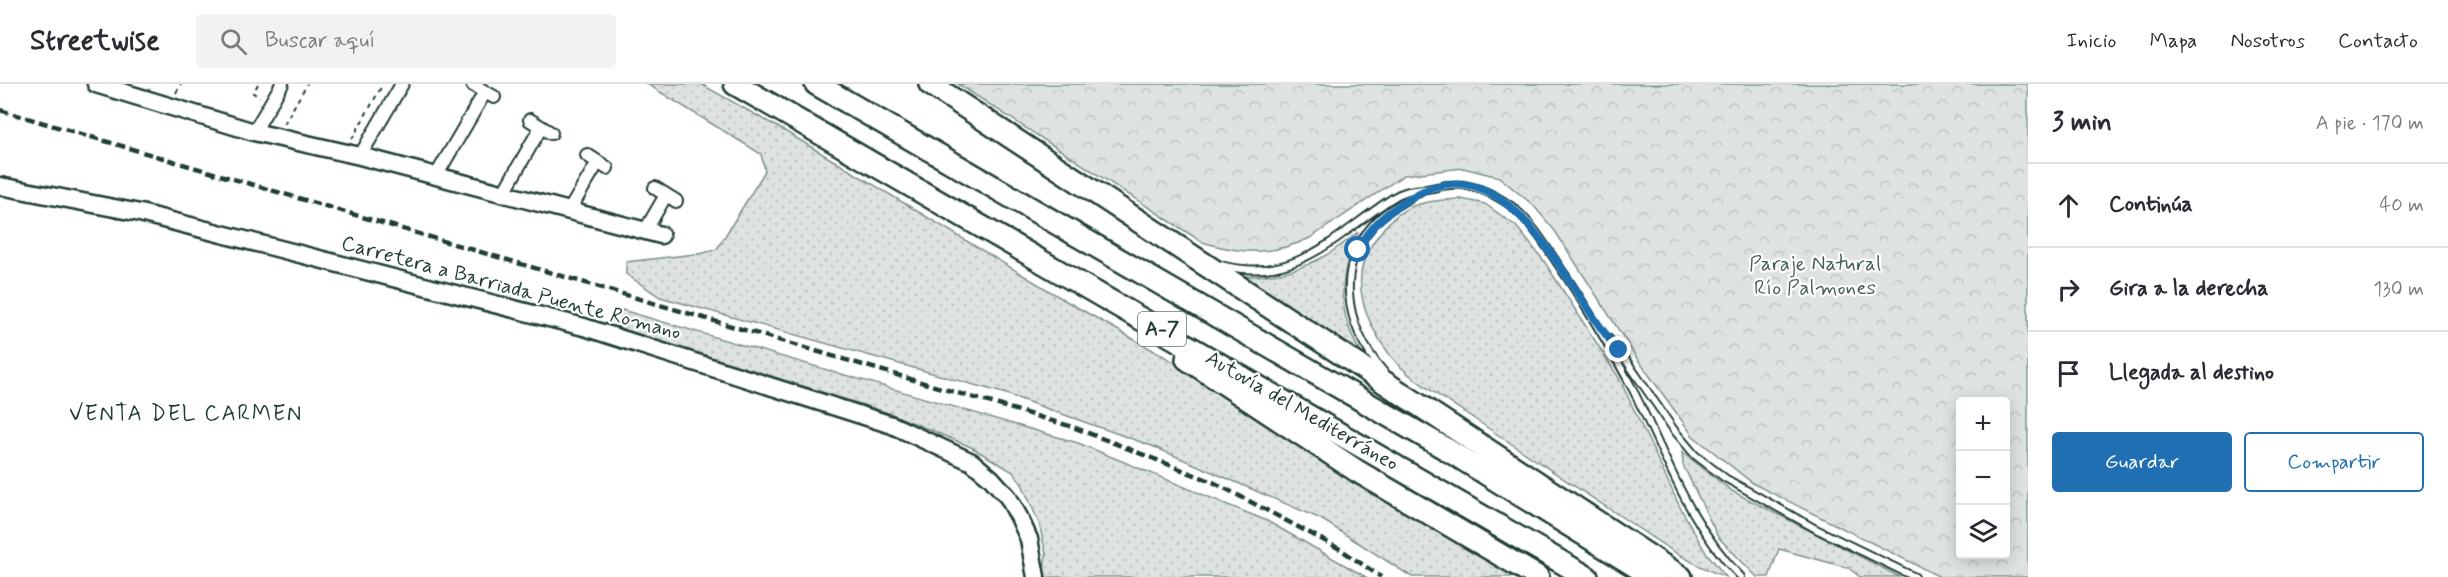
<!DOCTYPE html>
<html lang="es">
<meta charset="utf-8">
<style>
:root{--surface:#fff;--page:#f2f2f3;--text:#2b2b33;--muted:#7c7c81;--line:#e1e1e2;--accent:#1f6fb2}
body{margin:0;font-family:Mynerve,sans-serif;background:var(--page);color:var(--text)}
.controls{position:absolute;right:18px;bottom:18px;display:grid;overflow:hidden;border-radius:6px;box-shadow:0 3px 15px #0003}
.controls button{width:54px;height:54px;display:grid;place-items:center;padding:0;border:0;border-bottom:2px solid var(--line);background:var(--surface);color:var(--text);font:30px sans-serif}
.stop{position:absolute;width:18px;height:18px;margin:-14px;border:4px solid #1f6fb2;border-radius:50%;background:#fff}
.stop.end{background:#1f6fb2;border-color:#fff;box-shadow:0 2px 6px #0008}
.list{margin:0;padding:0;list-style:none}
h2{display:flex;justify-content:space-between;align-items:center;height:78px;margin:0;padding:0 24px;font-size:26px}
h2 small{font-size:20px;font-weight:400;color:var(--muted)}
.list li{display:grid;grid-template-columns:39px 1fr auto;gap:18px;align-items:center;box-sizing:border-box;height:84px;padding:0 24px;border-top:2px solid var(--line)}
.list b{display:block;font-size:22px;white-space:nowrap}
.list em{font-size:20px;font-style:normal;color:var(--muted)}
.actions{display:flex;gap:12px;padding:18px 24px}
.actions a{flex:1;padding:14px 0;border:2px solid var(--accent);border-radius:6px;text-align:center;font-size:21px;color:var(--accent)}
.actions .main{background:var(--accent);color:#fff}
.icon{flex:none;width:33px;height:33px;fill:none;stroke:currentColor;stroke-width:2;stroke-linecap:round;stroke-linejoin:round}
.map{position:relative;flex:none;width:2028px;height:493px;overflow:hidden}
header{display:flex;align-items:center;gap:36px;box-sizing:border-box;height:84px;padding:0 30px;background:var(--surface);border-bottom:2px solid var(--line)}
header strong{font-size:28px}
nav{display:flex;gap:33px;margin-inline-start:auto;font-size:21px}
.search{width:420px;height:54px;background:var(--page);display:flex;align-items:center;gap:15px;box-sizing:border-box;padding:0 21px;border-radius:6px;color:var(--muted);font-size:22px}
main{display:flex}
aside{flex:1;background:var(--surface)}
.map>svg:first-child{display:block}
.grass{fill:url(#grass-dots);stroke:#7e908b;stroke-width:1.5}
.forest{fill:url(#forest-crowns);stroke:#7e908b;stroke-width:1.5;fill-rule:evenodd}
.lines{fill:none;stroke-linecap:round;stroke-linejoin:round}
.lane-casing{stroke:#1f3d34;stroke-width:10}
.street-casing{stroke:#1f3d34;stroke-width:16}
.secondary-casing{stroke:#1f3d34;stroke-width:21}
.highway-casing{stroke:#1f3d34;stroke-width:26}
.path{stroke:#1f3d34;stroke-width:2;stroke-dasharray:4.5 4.5;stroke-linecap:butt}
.lane{stroke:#fff;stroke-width:6}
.street{stroke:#fff;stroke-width:12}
.secondary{stroke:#fff;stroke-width:16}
.highway{stroke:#fff;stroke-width:21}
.rail{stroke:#1f3d34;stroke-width:4.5;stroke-dasharray:9 4.5;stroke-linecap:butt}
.route{stroke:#1f6fb2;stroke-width:8}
.labels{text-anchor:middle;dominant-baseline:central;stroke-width:4.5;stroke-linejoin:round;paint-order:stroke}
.shield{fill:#fff;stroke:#627771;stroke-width:1.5}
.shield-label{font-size:20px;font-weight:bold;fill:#1f3d34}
.park-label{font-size:21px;fill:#455e57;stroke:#fff}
.street-label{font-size:21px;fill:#1f3d34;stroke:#fff}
.neighbourhood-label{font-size:22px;letter-spacing:1.5px;fill:#1f3d34;stroke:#fff}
</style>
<header>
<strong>Streetwise</strong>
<div class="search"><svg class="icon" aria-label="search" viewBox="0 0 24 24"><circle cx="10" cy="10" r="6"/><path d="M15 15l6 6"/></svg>Buscar aquí</div>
<nav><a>Inicio</a><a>Mapa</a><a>Nosotros</a><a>Contacto</a></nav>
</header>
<main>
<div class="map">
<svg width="2028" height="493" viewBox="0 0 2028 493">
<defs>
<pattern id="grass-dots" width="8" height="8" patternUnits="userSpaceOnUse" patternTransform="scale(1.5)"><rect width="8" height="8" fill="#dee3e2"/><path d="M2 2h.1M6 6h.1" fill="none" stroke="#bec4c2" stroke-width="1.8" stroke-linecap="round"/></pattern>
<pattern id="forest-crowns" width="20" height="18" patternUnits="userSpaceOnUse" patternTransform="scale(1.5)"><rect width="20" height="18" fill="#dee3e2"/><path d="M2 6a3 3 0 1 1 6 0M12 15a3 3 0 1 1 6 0" fill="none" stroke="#bec4c2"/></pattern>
</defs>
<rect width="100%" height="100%" fill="#fff"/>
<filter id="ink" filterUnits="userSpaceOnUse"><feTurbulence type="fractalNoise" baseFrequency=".0167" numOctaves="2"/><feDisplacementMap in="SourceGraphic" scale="12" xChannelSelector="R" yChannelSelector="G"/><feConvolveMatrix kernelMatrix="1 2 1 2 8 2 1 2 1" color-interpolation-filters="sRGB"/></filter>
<g filter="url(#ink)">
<!-- grass -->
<path class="grass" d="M647 0H701L783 46 1066 217 1220 304 1317 375 1520 493H1412L1321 435 1152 362 1003 309 660 213 626 190V178L704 169 717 165 765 87 761 70Z
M1461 115 1485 120 1516 142 1544 177 1619 294 1680 423 1705 467 1726 493C1688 480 1653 454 1620 432 1571 400 1522 367 1473 334 1446 315 1410 297 1390 271 1367 241 1348 197 1371 162 1396 122 1415 117 1461 115Z
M1358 148C1337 197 1336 231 1366 277L1235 192C1286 194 1319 181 1358 148Z
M622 226 1078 359 1267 437 1366 493H1043L1046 470 1039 439 1022 400 1013 388 971 363 892 330 619 244 614 240V231Z
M1682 368 1732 407 1900 493H1860L1849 484 1779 465 1769 493H1757L1718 453 1683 381Z"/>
<!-- forest -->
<path class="forest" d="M958 0H2028V493H1940L1754 400 1693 352 1636 273 1555 147 1533 121 1499 93 1463 84 1404 91 1310 154C1271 172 1242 170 1202 158ZM1960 318H2006V470H1960Z"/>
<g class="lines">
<!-- lane casing -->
<g class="lane-casing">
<path id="lane" d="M1221 181C1295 201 1335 152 1391 115 1402 107 1412 106 1424 105 1433 105 1442 101 1451 101 1471 99 1494 110 1510 121 1534 139 1549 168 1566 192 1589 228 1611 264 1631 302 1665 368 1687 439 1741 493
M1608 254 1619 266 1674 346 1695 371 1725 394 1816 445 1915 493
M1384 288C1343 241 1332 176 1383 131 1395 121 1410 116 1422 106"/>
</g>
<!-- street casing -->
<g class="street-casing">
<path id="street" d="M473 1 494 13
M530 36 551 49
M254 48 282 0
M587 71 607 84
M360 72 402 0
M436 92 485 8
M655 104 676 117
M503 110 541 43
M569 127 598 78
M645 147 666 111"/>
</g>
<!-- secondary casing -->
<g class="secondary-casing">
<path id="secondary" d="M96 0 254 48 360 72 661 151
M0 102 140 129 584 243 892 341 972 378 991 394 1008 413 1019 433 1029 455 1036 493"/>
</g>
<!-- highway casing -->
<g class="highway-casing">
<path id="highway" d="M735 0 1587 493
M816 0 1446 365 1653 493
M930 0 1681 493
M1187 275 1357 387 1538 493"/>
</g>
<!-- path -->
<path class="path" d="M258 0 253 9 260 13
M176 9 181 0
M284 40 307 0
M352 55 383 0"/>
<!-- lane -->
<use href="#lane" class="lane"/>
<!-- street -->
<use href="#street" class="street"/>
<!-- secondary -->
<use href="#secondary" class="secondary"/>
<!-- highway -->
<use href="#highway" class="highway"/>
<!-- rail -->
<path class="rail" d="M0 26 1073 343 1213 398 1340 465 1381 493"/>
</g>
</g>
<g class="lines" filter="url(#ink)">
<!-- route -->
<path class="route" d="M1358 166C1372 140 1387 128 1412 113 1513 53 1566 211 1619 266"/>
</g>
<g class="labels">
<!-- shield labels -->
<rect class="shield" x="1138" y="228" width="48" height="34" rx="4.5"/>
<g class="shield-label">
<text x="1162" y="245">A-7</text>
</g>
<!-- park labels -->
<g class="park-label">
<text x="1815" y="180">Paraje Natural<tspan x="1815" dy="24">Río Palmones</tspan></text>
</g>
<!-- street labels -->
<g class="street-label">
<text transform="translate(511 204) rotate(15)">Carretera a Barriada Puente Romano</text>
<text transform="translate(1302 327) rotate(30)">Autovía del Mediterráneo</text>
</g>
<!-- neighbourhood labels -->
<g class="neighbourhood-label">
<text x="186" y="330">VENTA DEL CARMEN</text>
</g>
</g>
</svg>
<div class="controls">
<button>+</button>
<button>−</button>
<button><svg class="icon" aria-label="layers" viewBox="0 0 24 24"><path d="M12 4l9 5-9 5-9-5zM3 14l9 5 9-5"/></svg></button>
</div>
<div class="stop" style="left:1358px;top:166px"></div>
<div class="stop end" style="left:1619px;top:266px"></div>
</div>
<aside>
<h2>3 min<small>A pie · 170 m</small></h2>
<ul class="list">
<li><svg class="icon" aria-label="ahead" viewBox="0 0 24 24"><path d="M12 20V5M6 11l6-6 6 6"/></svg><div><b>Continúa</b></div><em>40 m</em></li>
<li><svg class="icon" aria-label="right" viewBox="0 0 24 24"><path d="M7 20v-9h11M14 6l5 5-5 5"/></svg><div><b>Gira a la derecha</b></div><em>130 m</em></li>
<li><svg class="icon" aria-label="arrive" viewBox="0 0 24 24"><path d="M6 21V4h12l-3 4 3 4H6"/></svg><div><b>Llegada al destino</b></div></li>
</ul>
<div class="actions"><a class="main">Guardar</a><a>Compartir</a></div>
</aside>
</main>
